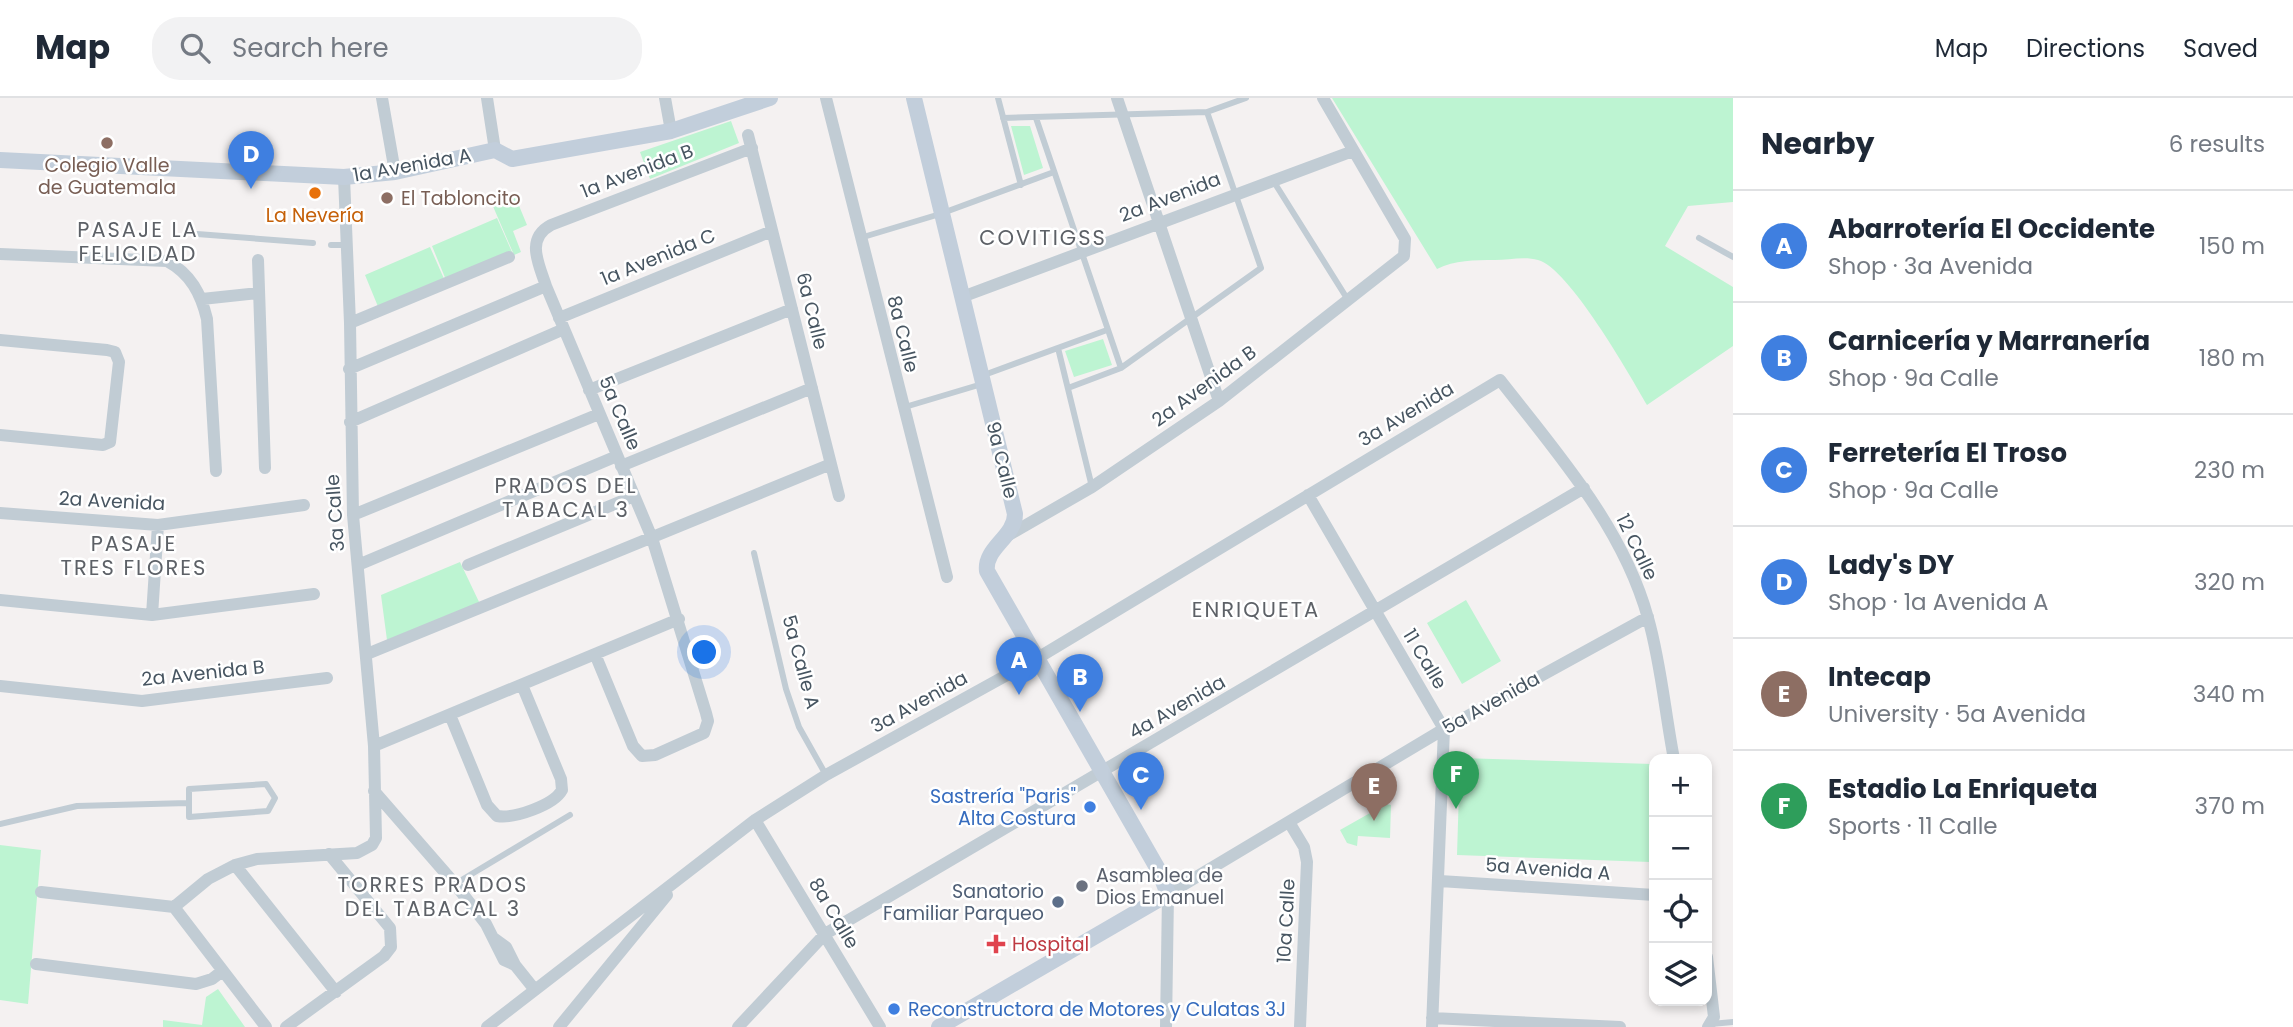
<!DOCTYPE html>
<meta charset="utf-8">
<style>
:root{--surface:#fff;--page:#f2f2f3;--text:#1f2937;--muted:#747a83;--line:#e0e1e3;--accent:#0b8043}
body{margin:0;font-family:Poppins,sans-serif;background:var(--page);color:var(--text)}
.controls{position:absolute;right:21px;bottom:21px;display:grid;overflow:hidden;border-radius:14px;box-shadow:0 4px 10px #0003}
.controls button{width:63px;height:63px;display:grid;place-items:center;padding:0;border:0;border-bottom:2px solid var(--line);background:var(--surface);color:var(--text);font:35px sans-serif}
.you{position:absolute;left:705px;top:555px;width:24px;height:24px;margin:-18px;border:5px solid #fff;border-radius:50%;background:#1a73e8;box-shadow:0 0 0 10px #1a73e833}
.badge{display:grid;place-items:center;width:46px;height:46px;border-radius:50%;background:var(--accent);color:#fff;font-size:23px;font-weight:700}
.pin{position:absolute;translate:-50% -58px;filter:drop-shadow(0 2px 4px #0008)}
.pin::after{content:'';position:absolute;top:37px;width:24px;height:21px;background:inherit;clip-path:polygon(0 0,100% 0,50% 100%)}
.list{margin:0;padding:0;list-style:none}
h2{display:flex;justify-content:space-between;align-items:center;height:91px;margin:0;padding:0 28px;font-size:30px}
h2 small{font-size:23px;font-weight:400;color:var(--muted)}
.list li{display:grid;grid-template-columns:46px 1fr auto;gap:21px;align-items:center;box-sizing:border-box;height:112px;padding:0 28px;border-top:2px solid var(--line)}
.list b{display:block;font-size:26px;white-space:nowrap}
.list p{margin:0;font-size:23px;white-space:nowrap;color:var(--muted)}
.list em{font-size:23px;font-style:normal;color:var(--muted)}
.icon{flex:none;width:38px;height:38px;fill:none;stroke:currentColor;stroke-width:2;stroke-linecap:round;stroke-linejoin:round}
.map{position:relative;flex:none;width:1733px;height:929px;overflow:hidden}
header{display:flex;align-items:center;gap:42px;box-sizing:border-box;height:98px;padding:0 35px;background:var(--surface);border-bottom:2px solid var(--line)}
header strong{font-size:33px}
nav{display:flex;gap:38px;margin-inline-start:auto;font-size:24px}
.search{width:490px;height:63px;background:var(--page);display:flex;align-items:center;gap:18px;box-sizing:border-box;padding:0 24px;border-radius:28px;color:var(--muted);font-size:26px}
main{display:flex}
aside{flex:1;background:var(--surface)}
.map>svg:first-child{display:block}
.green{fill:#bdf4d2}
.lines{fill:none;stroke-linecap:round;stroke-linejoin:round}
.lane{stroke:#c1ccd4;stroke-width:6}
.street{stroke:#c1ccd4;stroke-width:12}
.secondary{stroke:#c2cedb;stroke-width:16}
.education-dot{fill:#8d6e63;stroke:#fff;stroke-width:2.5}
.food-dot{fill:#e8710a;stroke:#fff;stroke-width:2.5}
.shop-dot{fill:#3f7fe0;stroke:#fff;stroke-width:2.5}
.worship-dot{fill:#6b7280;stroke:#fff;stroke-width:2.5}
.service-dot{fill:#5c6f8a;stroke:#fff;stroke-width:2.5}
.health-dot{fill:#e0444e;stroke:#fff;stroke-width:2.5}
.labels{text-anchor:middle;dominant-baseline:central;stroke-width:5;stroke-linejoin:round;paint-order:stroke}
.education-label{font-size:19px;fill:#785e54;stroke:#fff}
.street-label{font-size:19px;fill:#475561;stroke:#fff}
.food-label{font-size:19px;fill:#c56008;stroke:#fff}
.shop-label{font-size:19px;fill:#366cbe;stroke:#fff;text-anchor:end}
.worship-label{font-size:19px;fill:#5b616d;stroke:#fff;text-anchor:start}
.service-label{font-size:19px;fill:#4e5e75;stroke:#fff;text-anchor:end}
.health-label{font-size:19px;fill:#be3a42;stroke:#fff;text-anchor:start}
.neighbourhood-label{font-size:21px;letter-spacing:2px;fill:#5d6167;stroke:#fff}
</style>
<header>
<strong>Map</strong>
<div class="search"><svg class="icon" aria-label="search" viewBox="0 0 24 24"><circle cx="10" cy="10" r="6"/><path d="M15 15l6 6"/></svg>Search here</div>
<nav><a>Map</a><a>Directions</a><a>Saved</a></nav>
</header>
<main>
<div class="map">
<svg width="1733" height="929" viewBox="0 0 1733 929">
<rect width="100%" height="100%" fill="#f4f1f1"/>
<!-- green -->
<path class="green" d="M1332 0H1733V104L1688 108 1665 148 1733 189V248L1647 307C1630 277 1568 169 1538 162 1525 158 1508 162 1495 162 1474 162 1455 162 1437 171Z
M731 23 739 45 650 81 640 54Z
M1011 28H1030L1043 70 1024 77Z
M515 98 527 127 513 133 521 154 514 157 492 106Z
M497 120 512 154 446 182 432 148Z
M430 149 445 183 379 211 365 177Z
M1103 241 1112 267 1074 279 1065 253Z
M460 464 480 506 387 542 381 497Z
M1466 502 1501 563 1462 586 1427 525Z
M1460 660 1652 666 1650 764 1457 757Z
M1386 706 1391 707 1390 740 1358 738 1357 748 1347 745 1340 732Z
M0 747 41 752 28 906 0 902Z
M218 891 245 929H163V922L202 927 206 899Z"/>
<g class="lines">
<!-- lane -->
<path class="lane" d="M998 0 1021 87
M1003 20 1207 14 1246 0
M1036 20 1121 270
M1274 84 1348 202
M197 136 313 145
M860 140 940 116 1054 74
M1699 140 1733 159
M331 147H346
M1058 250 1092 389
M984 277 1107 232
M1068 290 1121 270 1261 170 1207 14
M905 309 982 286
M754 455 786 591 799 629 826 677
M266 686 275 700 268 713 189 719V691Z
M0 726 77 708 188 705
M455 786 570 717
M1711 926 1733 924"/>
<!-- street -->
<path class="street" d="M382 0 395 74
M487 0 495 52
M665 0 671 33
M826 0 947 479
M1117 0 1219 303
M748 37 839 398
M0 156 167 163C191 176 201 196 207 221L216 373
M258 162 265 370
M962 199 1353 53
M202 201 258 195
M559 220 772 133
M350 225 509 159
M0 242 107 252 115 254 119 264 110 344 103 347 0 337
M349 271 546 188
M589 292 792 211
M350 324 564 231
M621 368 812 290
M1308 397 1444 631 1432 929
M0 415 158 427 304 407
M353 417 599 316
M1007 438 1092 389 1219 303 1404 158 1405 141 1323 0
M358 467 617 358
M468 467 634 398
M0 502 152 517 314 496
M152 517 158 427
M367 556 831 366
M595 556 633 648 642 658 655 657 704 635 708 623 706 615 652 440 546 188C539 166 525 141 551 127L752 50
M0 588 142 603 327 580
M450 617 487 707 497 718C514 721 554 707 562 692L561 681 522 587
M374 648 679 521
M374 693 455 786 486 826 504 862 515 867 535 892
M755 722 880 929
M1289 724 1304 749 1307 764 1300 929
M235 767 336 894
M1440 783 1654 797
M41 794 174 809 208 781 235 767 257 761 357 755 372 747 376 740 374 648 353 417 350 225 344 79
M174 809 266 929
M495 841 506 849 515 867
M1707 859 1714 919 1708 929
M36 866 196 886 212 881 221 874
M1432 920 1620 929
M286 929 384 858 391 849 390 830 329 756
M487 929 755 722 826 677 1036 561 1500 282C1557 355 1623 429 1648 520 1661 565 1665 615 1674 661
M559 929 667 797
M738 929 825 836 1584 390
M1166 929 1168 796 1444 631 1648 519"/>
<!-- secondary -->
<path class="secondary" d="M914 0 1015 416C1015 439 984 450 987 473L1159 773 1168 796 939 929
M0 62 344 79 395 74 495 52 512 61 671 33 770 0"/>
</g>
<!-- markers -->
<g class="education-dot">
<circle cx="107" cy="45" r="7"/>
<circle cx="387" cy="100" r="7"/>
</g>
<circle class="food-dot" cx="315" cy="95" r="7"/>
<g class="shop-dot">
<circle cx="1090" cy="709" r="7"/>
<circle cx="894" cy="911" r="7"/>
</g>
<circle class="worship-dot" cx="1082" cy="788" r="7"/>
<circle class="service-dot" cx="1058" cy="804" r="7"/>
<path class="health-dot" d="M992.5 835.5h7v7h7v7h-7v7h-7v-7h-7v-7h7z"/>
<g class="labels">
<!-- education labels -->
<g class="education-label">
<text x="107" y="67">Colegio Valle<tspan x="107" dy="22">de Guatemala</tspan></text>
<text x="401" y="100" text-anchor="start">El Tabloncito</text>
</g>
<!-- street labels -->
<g class="street-label">
<text transform="translate(412 67) rotate(-10)">1a Avenida A</text>
<text transform="translate(637 73) rotate(-21)">1a Avenida B</text>
<text transform="translate(1170 99) rotate(-21)">2a Avenida</text>
<text transform="translate(658 159) rotate(-22)">1a Avenida C</text>
<text transform="translate(812 213) rotate(76)">6a Calle</text>
<text transform="translate(903 236) rotate(76)">8a Calle</text>
<text transform="translate(1204 288) rotate(-36)">2a Avenida B</text>
<text transform="translate(620 315) rotate(67)">5a Calle</text>
<text transform="translate(1406 316) rotate(-31)">3a Avenida</text>
<text transform="translate(1002 362) rotate(76)">9a Calle</text>
<text transform="translate(112 403) rotate(3)">2a Avenida</text>
<text transform="translate(335 415) rotate(-94)">3a Calle</text>
<text transform="translate(1637 449) rotate(64)">12 Calle</text>
<text transform="translate(1425 561) rotate(59)">11 Calle</text>
<text transform="translate(801 564) rotate(75)">5a Calle A</text>
<text transform="translate(203 575) rotate(-6)">2a Avenida B</text>
<text transform="translate(919 604) rotate(-29)">3a Avenida</text>
<text transform="translate(1491 605) rotate(-29)">5a Avenida</text>
<text transform="translate(1177 609) rotate(-30)">4a Avenida</text>
<text transform="translate(1548 771) rotate(4)">5a Avenida A</text>
<text transform="translate(834 815) rotate(59)">8a Calle</text>
<text transform="translate(1286 823) rotate(-87)">10a Calle</text>
</g>
<!-- food labels -->
<g class="food-label">
<text x="315" y="117">La Nevería</text>
</g>
<!-- shop labels -->
<g class="shop-label">
<text x="1076" y="698">Sastrería "Paris"<tspan x="1076" dy="22">Alta Costura</tspan></text>
<text x="908" y="911" text-anchor="start">Reconstructora de Motores y Culatas 3J</text>
</g>
<!-- worship labels -->
<g class="worship-label">
<text x="1096" y="777">Asamblea de<tspan x="1096" dy="22">Dios Emanuel</tspan></text>
</g>
<!-- service labels -->
<g class="service-label">
<text x="1044" y="793">Sanatorio<tspan x="1044" dy="22">Familiar Parqueo</tspan></text>
</g>
<!-- health labels -->
<g class="health-label">
<text x="1012" y="846">Hospital</text>
</g>
<!-- neighbourhood labels -->
<g class="neighbourhood-label">
<text x="138" y="131">PASAJE LA<tspan x="138" dy="24">FELICIDAD</tspan></text>
<text x="1043" y="139">COVITIGSS</text>
<text x="566" y="387">PRADOS DEL<tspan x="566" dy="24">TABACAL 3</tspan></text>
<text x="134" y="445">PASAJE<tspan x="134" dy="24">TRES FLORES</tspan></text>
<text x="1256" y="511">ENRIQUETA</text>
<text x="433" y="786">TORRES PRADOS<tspan x="433" dy="24">DEL TABACAL 3</tspan></text>
</g>
</g>
</svg>
<div class="controls">
<button>+</button>
<button>−</button>
<button><svg class="icon" aria-label="locate" viewBox="0 0 24 24"><circle cx="12" cy="12" r="6"/><path d="M12 2v4M12 18v4M2 12h4M18 12h4"/></svg></button>
<button><svg class="icon" aria-label="layers" viewBox="0 0 24 24"><path d="M12 4l9 5-9 5-9-5zM3 14l9 5 9-5"/></svg></button>
</div>
<div class="you"></div>
<div class="pin badge" style="left:1019px;top:597px;background:#3f7fe0">A</div>
<div class="pin badge" style="left:1080px;top:614px;background:#3f7fe0">B</div>
<div class="pin badge" style="left:1141px;top:712px;background:#3f7fe0">C</div>
<div class="pin badge" style="left:251px;top:91px;background:#3f7fe0">D</div>
<div class="pin badge" style="left:1374px;top:723px;background:#8d6e63">E</div>
<div class="pin badge" style="left:1456px;top:711px;background:#2e9e5b">F</div>
</div>
<aside>
<h2>Nearby<small>6 results</small></h2>
<ul class="list">
<li><span class="badge" style="background:#3f7fe0">A</span><div><b>Abarrotería El Occidente</b><p>Shop · 3a Avenida</p></div><em>150 m</em></li>
<li><span class="badge" style="background:#3f7fe0">B</span><div><b>Carnicería y Marranería</b><p>Shop · 9a Calle</p></div><em>180 m</em></li>
<li><span class="badge" style="background:#3f7fe0">C</span><div><b>Ferretería El Troso</b><p>Shop · 9a Calle</p></div><em>230 m</em></li>
<li><span class="badge" style="background:#3f7fe0">D</span><div><b>Lady's DY</b><p>Shop · 1a Avenida A</p></div><em>320 m</em></li>
<li><span class="badge" style="background:#8d6e63">E</span><div><b>Intecap</b><p>University · 5a Avenida</p></div><em>340 m</em></li>
<li><span class="badge" style="background:#2e9e5b">F</span><div><b>Estadio La Enriqueta</b><p>Sports · 11 Calle</p></div><em>370 m</em></li>
</ul>
</aside>
</main>
